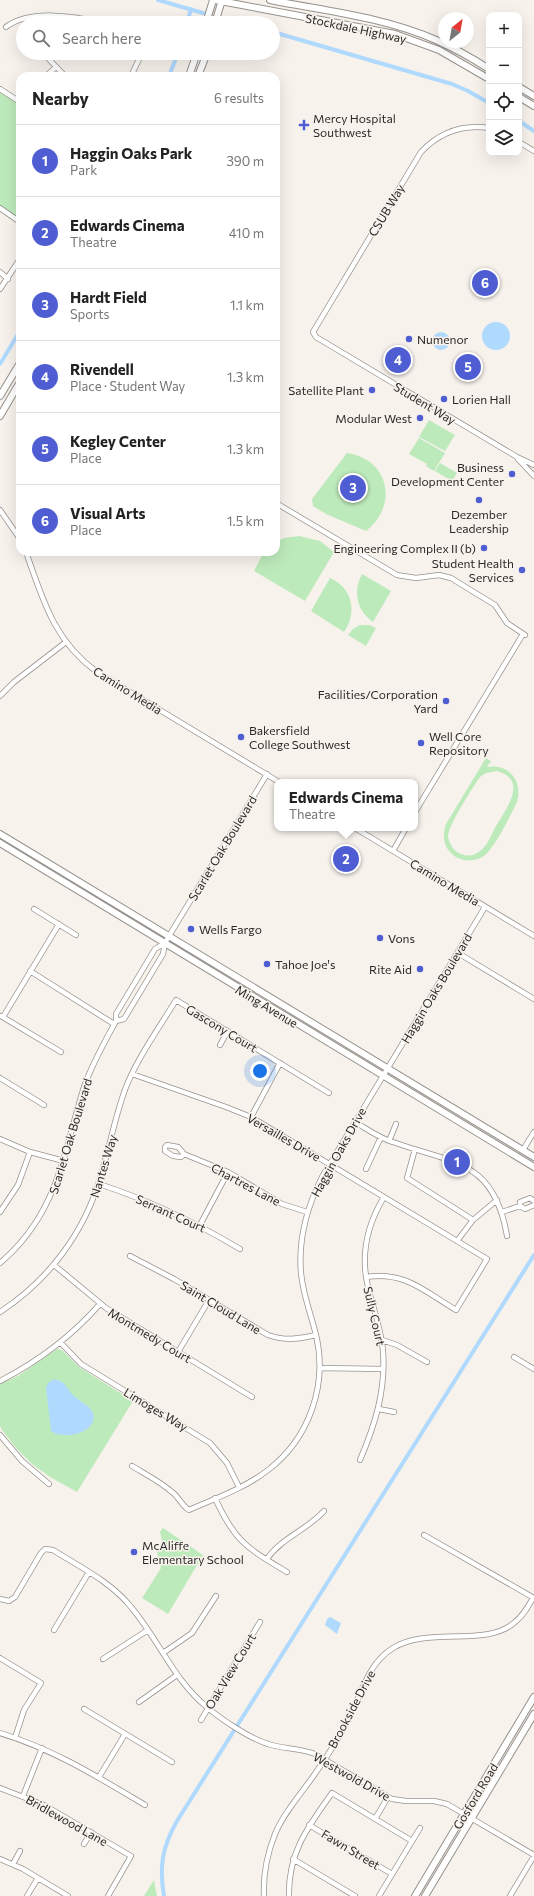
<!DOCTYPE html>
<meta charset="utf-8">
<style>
:root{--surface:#fff;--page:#f6f6f6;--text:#222;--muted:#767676;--line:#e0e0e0;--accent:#4f5dd3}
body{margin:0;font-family:Commissioner,sans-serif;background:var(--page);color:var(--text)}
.controls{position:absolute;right:12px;top:12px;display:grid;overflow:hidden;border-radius:8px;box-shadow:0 4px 16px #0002}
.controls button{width:36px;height:36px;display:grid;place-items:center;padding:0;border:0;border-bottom:1px solid var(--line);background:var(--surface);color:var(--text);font:20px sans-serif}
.compass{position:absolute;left:438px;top:12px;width:36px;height:36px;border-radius:50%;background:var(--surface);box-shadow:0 4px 16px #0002;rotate:31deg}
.you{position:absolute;left:260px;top:1071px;width:14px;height:14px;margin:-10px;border:3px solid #fff;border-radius:50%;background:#1a73e8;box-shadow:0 0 0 6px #1a73e833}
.badge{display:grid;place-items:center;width:26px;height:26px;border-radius:50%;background:var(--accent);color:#fff;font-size:13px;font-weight:700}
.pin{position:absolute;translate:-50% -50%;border:2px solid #fff;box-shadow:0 1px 4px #0006}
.popup{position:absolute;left:274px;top:779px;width:144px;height:52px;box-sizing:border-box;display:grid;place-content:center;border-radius:8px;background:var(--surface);filter:drop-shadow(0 1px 3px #0005);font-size:13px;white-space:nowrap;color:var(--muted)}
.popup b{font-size:15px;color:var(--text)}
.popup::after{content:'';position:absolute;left:50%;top:100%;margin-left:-8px;border:8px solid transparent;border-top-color:var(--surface)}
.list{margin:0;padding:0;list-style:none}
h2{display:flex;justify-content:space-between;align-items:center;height:52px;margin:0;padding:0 16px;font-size:17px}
h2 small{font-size:13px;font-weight:400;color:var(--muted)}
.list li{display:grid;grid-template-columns:26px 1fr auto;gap:12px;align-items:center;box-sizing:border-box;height:72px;padding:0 16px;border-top:1px solid var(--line)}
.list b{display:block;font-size:15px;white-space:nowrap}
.list p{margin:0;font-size:13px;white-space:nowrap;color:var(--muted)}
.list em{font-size:13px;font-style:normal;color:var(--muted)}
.icon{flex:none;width:22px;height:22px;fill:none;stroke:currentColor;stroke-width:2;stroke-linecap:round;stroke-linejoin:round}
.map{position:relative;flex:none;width:534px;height:1896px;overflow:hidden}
.search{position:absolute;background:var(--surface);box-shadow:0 4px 16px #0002;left:16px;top:16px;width:264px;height:44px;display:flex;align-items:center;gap:10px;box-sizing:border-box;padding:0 14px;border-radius:22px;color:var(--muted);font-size:15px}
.panel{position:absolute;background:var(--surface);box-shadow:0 4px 16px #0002;left:16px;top:72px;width:264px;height:484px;border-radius:12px}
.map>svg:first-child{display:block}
.green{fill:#bdeabb;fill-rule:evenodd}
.water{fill:#b0d9fe}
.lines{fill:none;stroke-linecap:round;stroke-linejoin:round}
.canal{stroke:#b0d9fe;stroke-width:4}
.minor-casing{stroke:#97928d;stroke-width:6}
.major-casing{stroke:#97928d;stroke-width:8}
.minor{stroke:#fff;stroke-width:4.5}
.major{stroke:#fff;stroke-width:6}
.poi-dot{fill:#4f5dd3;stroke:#f7f2ec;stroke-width:1.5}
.labels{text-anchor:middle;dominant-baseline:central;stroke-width:3;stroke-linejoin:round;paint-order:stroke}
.street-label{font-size:12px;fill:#2b2927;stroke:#f7f2ec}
.poi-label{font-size:12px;fill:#2b2927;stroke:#f7f2ec;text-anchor:start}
</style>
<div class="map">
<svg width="534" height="1896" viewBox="0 0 534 1896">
<rect width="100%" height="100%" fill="#f7f2ec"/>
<!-- green -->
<path class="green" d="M0 92 20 104V219L0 206Z
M429 420 455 435 445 451 419 437Z
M419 438 445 453 434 471 426 466 427 464 409 454Z
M347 453C389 459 399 505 366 531L326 514 313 506 312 499Z
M440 463 457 473 452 481 435 471Z
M299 536 320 541 334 552 305 601 254 571 264 552H276V542L284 538Z
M362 574 391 591 373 622C356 610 353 591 362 574Z
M330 578C352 587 358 612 344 632L311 611Z
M360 625H369L376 628 366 646 348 635 353 629Z
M486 758 491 761 487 767C509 763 523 781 517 802 510 816 496 846 485 855 475 863 459 862 451 853 442 844 443 834 446 824ZM497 771C529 780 506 809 496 826 491 835 487 848 477 853 471 857 463 856 457 852 452 848 449 843 448 836 448 826 473 787 480 777L486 773Z
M57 1349 62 1350 79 1367 133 1401 77 1492 50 1477 32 1464 16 1448 2 1430 0 1426V1384L18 1376Z
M163 1528 203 1555 168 1614 142 1598 161 1568 157 1551 164 1548 160 1532Z
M154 1880 157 1896H144Z"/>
<!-- water -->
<path class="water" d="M482 336a14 14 0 1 1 28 0a14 14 0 1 1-28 0Z
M432 341a9 9 0 1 1 18 0a9 9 0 1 1-18 0Z
M54 1379C65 1381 66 1387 72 1394 78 1401 90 1405 93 1413 99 1433 63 1441 51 1431L46 1388 48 1383Z
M330 1617 341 1623 337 1634 325 1625 327 1619Z"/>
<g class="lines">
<!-- canal -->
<path class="canal" d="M158 0 203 13
M224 18 240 23
M187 23 191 9
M273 32 452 84 468 91 489 103
M169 76 178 53
M519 121 534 131
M0 364 20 331
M164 1896C159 1867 162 1847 177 1821L534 1255"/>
<!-- minor casing -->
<g class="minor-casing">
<path id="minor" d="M6 27C30 9 75 16 102 23
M43 53 65 76
M46 76 56 67
M131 76 142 53
M0 89 20 102
M489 128C462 124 440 132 421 152L313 332 316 337 517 457 534 465
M519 142 534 151
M0 208 20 222
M0 272 8 279
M0 289 20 259
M518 459 534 476
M276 503 397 575 416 578 439 575 451 578 495 605 507 623 525 635
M0 510 20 539
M26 552C43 600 54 641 97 672L279 782
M0 696 14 682 66 642
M415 812 523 634
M355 828 534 936
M393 851 406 828
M34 909 76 935
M458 953 534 999
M30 971 114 1024
M1 1016 61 1052
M3 1017 59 924
M116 1021 124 1019 163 954 165 943 169 936 267 774
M220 1045 228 1031
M132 1074 226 1107 251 1117 487 1259 456 1310C424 1291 405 1271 366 1277
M0 1078 44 1105
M251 1117 280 1063
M355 1122C367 1129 379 1138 393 1142 453 1164 494 1159 507 1236
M0 1139 30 1152 64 1161
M389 1141 396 1124
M415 1149 407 1178 473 1220
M523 1150 534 1132
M184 1154 181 1157 173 1156 165 1151V1147L167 1145 178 1147 184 1154 228 1172 282 1204 307 1212
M366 1169 381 1137
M99 1184C148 1200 195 1222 240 1249
M520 1206V1202L530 1198 534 1201
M520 1206 525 1209 534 1205
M0 1212 18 1185 30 1152
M502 1212 520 1206
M200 1225 228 1172
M457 1241 473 1220 497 1200
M130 1256 174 1279 268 1335C285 1341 299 1339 316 1335
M0 1263C58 1214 63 1154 84 1087 92 1064 104 1043 116 1021V1014L155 949 165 943
M54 1265 106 1308 252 1397
M0 1312C49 1280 85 1232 101 1175 110 1146 115 1116 126 1087 138 1057 159 1028 176 1000L329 1093
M382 1340 397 1345 427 1362
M61 1343 81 1364 210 1443 227 1463 239 1487
M178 1352 209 1300
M514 1357 534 1369
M320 1368 383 1369
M0 1381C39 1361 71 1337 100 1304
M379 1409 394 1412
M0 1435 22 1461 49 1484
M360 1460C375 1425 386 1390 383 1351 381 1328 373 1308 368 1287 360 1254 367 1225 384 1197
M132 1466C145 1474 161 1482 172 1492 179 1497 182 1506 189 1510 216 1498 245 1488 268 1470 309 1439 328 1385 316 1335 311 1314 303 1295 301 1273 298 1239 307 1207 322 1177L485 907
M215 1498C235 1542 247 1548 287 1572
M424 1535 534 1598
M267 1559C281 1538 307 1530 324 1511
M0 1599 9 1601 15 1597 41 1553 45 1549 53 1550C80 1567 111 1582 131 1607 159 1640 174 1681 208 1708 222 1720 251 1739 268 1744 283 1749 300 1748 315 1754L392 1799 406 1801H434L447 1804 534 1855
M54 1630 89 1572
M163 1653 192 1633 216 1596
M0 1658 41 1683 24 1710 15 1738
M103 1659 148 1630
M139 1702 177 1675
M84 1709 172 1762
M201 1720 260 1622
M0 1733C53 1749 98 1777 145 1805
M99 1777 125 1734
M0 1788 44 1805 131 1856 108 1896
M23 1796 42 1748
M375 1819 388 1797
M309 1825 392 1874
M84 1844 91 1832
M0 1859 23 1869 68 1896
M293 1859 355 1896
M13 1864 20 1851
M27 1896 38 1878
M264 1896C263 1874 267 1854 275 1834 284 1813 299 1796 312 1778 328 1756 344 1730 355 1705 365 1683 371 1662 393 1648 428 1626 487 1648 515 1622 523 1616 528 1607 533 1598
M289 1896C288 1852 308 1827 332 1793L412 1841
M379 1896 420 1828
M510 1896 534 1856"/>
</g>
<!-- major casing -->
<g class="major-casing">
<path id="major" d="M215 0 395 34 439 50 489 79
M270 0C325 11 384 17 436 40 454 48 472 58 489 69
M206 23 213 0
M215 23 222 0
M189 76 197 53
M198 76 207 53
M519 87 534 96
M519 97 534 106
M0 396 20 363
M0 416 20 382
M0 834 534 1157
M0 843 534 1167
M415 1896 534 1697
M425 1896 534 1714"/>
</g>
<!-- minor -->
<use href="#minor" class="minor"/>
<!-- major -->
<use href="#major" class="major"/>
</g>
<!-- markers -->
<g class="poi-dot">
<path d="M302 119h4v4h4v4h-4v4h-4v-4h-4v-4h4z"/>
<circle cx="409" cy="339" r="4"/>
<circle cx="372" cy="390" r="4"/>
<circle cx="444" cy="399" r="4"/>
<circle cx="420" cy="418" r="4"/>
<circle cx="512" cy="474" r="4"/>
<circle cx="479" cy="500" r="4"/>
<circle cx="484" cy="548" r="4"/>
<circle cx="522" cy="570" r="4"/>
<circle cx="446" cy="701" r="4"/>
<circle cx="241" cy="737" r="4"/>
<circle cx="421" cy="743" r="4"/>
<circle cx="191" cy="929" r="4"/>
<circle cx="380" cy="938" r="4"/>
<circle cx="267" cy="964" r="4"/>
<circle cx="420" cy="969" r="4"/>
<circle cx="134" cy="1552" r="4"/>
</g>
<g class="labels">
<!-- street labels -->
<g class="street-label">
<text transform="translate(356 28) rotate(12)">Stockdale Highway</text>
<text transform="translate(386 210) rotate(-59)">CSUB Way</text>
<text transform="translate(425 403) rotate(31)">Student Way</text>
<text transform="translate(128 690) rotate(32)">Camino Media</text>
<text transform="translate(222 848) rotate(-59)">Scarlet Oak Boulevard</text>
<text transform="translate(445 882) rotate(31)">Camino Media</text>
<text transform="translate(436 988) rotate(-59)">Haggin Oaks Boulevard</text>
<text transform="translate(267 1006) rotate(31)">Ming Avenue</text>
<text transform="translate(222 1028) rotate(31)">Gascony Court</text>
<text transform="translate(70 1136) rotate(-73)">Scarlet Oak Boulevard</text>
<text transform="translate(284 1137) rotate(30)">Versailles Drive</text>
<text transform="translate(338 1152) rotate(-61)">Haggin Oaks Drive</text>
<text transform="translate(103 1166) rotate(-73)">Nantes Way</text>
<text transform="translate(246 1184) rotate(28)">Chartres Lane</text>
<text transform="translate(171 1213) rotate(24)">Serrant Court</text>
<text transform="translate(221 1307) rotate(31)">Saint Cloud Lane</text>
<text transform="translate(375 1316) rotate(77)">Sully Court</text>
<text transform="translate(150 1335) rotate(31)">Montmedy Court</text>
<text transform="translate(156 1409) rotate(31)">Limoges Way</text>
<text transform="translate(230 1671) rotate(-59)">Oak View Court</text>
<text transform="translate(351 1709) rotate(-62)">Brookside Drive</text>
<text transform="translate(352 1776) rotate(29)">Westwold Drive</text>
<text transform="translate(475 1796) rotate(-59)">Gosford Road</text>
<text transform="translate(67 1820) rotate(29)">Bridlewood Lane</text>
<text transform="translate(351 1849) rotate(31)">Fawn Street</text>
</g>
<!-- poi labels -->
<g class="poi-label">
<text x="313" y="118">Mercy Hospital<tspan x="313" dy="14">Southwest</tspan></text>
<text x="417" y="339">Numenor</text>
<text x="364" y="390" text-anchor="end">Satellite Plant</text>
<text x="452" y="399">Lorien Hall</text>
<text x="412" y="418" text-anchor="end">Modular West</text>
<text x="504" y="467" text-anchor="end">Business<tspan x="504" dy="14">Development Center</tspan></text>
<text x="479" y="514" text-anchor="middle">Dezember<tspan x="479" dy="14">Leadership</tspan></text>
<text x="476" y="548" text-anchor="end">Engineering Complex II (b)</text>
<text x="514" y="563" text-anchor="end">Student Health<tspan x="514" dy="14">Services</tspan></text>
<text x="438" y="694" text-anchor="end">Facilities/Corporation<tspan x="438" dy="14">Yard</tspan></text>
<text x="249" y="730">Bakersfield<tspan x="249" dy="14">College Southwest</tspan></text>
<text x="429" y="736">Well Core<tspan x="429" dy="14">Repository</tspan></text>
<text x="199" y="929">Wells Fargo</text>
<text x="388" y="938">Vons</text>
<text x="275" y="964">Tahoe Joe's</text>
<text x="412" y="969" text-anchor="end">Rite Aid</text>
<text x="142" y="1545">McAliffe<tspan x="142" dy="14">Elementary School</tspan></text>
</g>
</g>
</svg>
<div class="controls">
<button>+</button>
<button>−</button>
<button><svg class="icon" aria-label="locate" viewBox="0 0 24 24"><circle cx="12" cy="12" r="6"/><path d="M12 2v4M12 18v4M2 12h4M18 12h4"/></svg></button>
<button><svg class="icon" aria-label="layers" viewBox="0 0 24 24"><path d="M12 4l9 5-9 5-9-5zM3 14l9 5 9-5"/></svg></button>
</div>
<svg class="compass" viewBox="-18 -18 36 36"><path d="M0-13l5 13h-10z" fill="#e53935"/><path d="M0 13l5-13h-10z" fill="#767676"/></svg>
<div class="you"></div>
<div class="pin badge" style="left:457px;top:1162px">1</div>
<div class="pin badge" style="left:346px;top:859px">2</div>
<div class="popup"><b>Edwards Cinema</b>Theatre</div>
<div class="pin badge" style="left:353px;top:488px">3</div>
<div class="pin badge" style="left:398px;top:360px">4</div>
<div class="pin badge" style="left:468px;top:367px">5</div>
<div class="pin badge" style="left:485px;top:283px">6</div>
<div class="search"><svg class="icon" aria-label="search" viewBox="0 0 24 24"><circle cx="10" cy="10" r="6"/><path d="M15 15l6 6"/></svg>Search here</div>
<section class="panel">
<h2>Nearby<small>6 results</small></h2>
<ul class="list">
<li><span class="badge">1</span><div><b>Haggin Oaks Park</b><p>Park</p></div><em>390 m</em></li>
<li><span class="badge">2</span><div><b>Edwards Cinema</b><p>Theatre</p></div><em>410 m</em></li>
<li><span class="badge">3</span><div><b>Hardt Field</b><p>Sports</p></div><em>1.1 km</em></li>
<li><span class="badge">4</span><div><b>Rivendell</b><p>Place · Student Way</p></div><em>1.3 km</em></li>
<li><span class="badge">5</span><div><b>Kegley Center</b><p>Place</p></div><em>1.3 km</em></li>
<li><span class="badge">6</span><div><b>Visual Arts</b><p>Place</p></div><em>1.5 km</em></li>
</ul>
</section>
</div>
